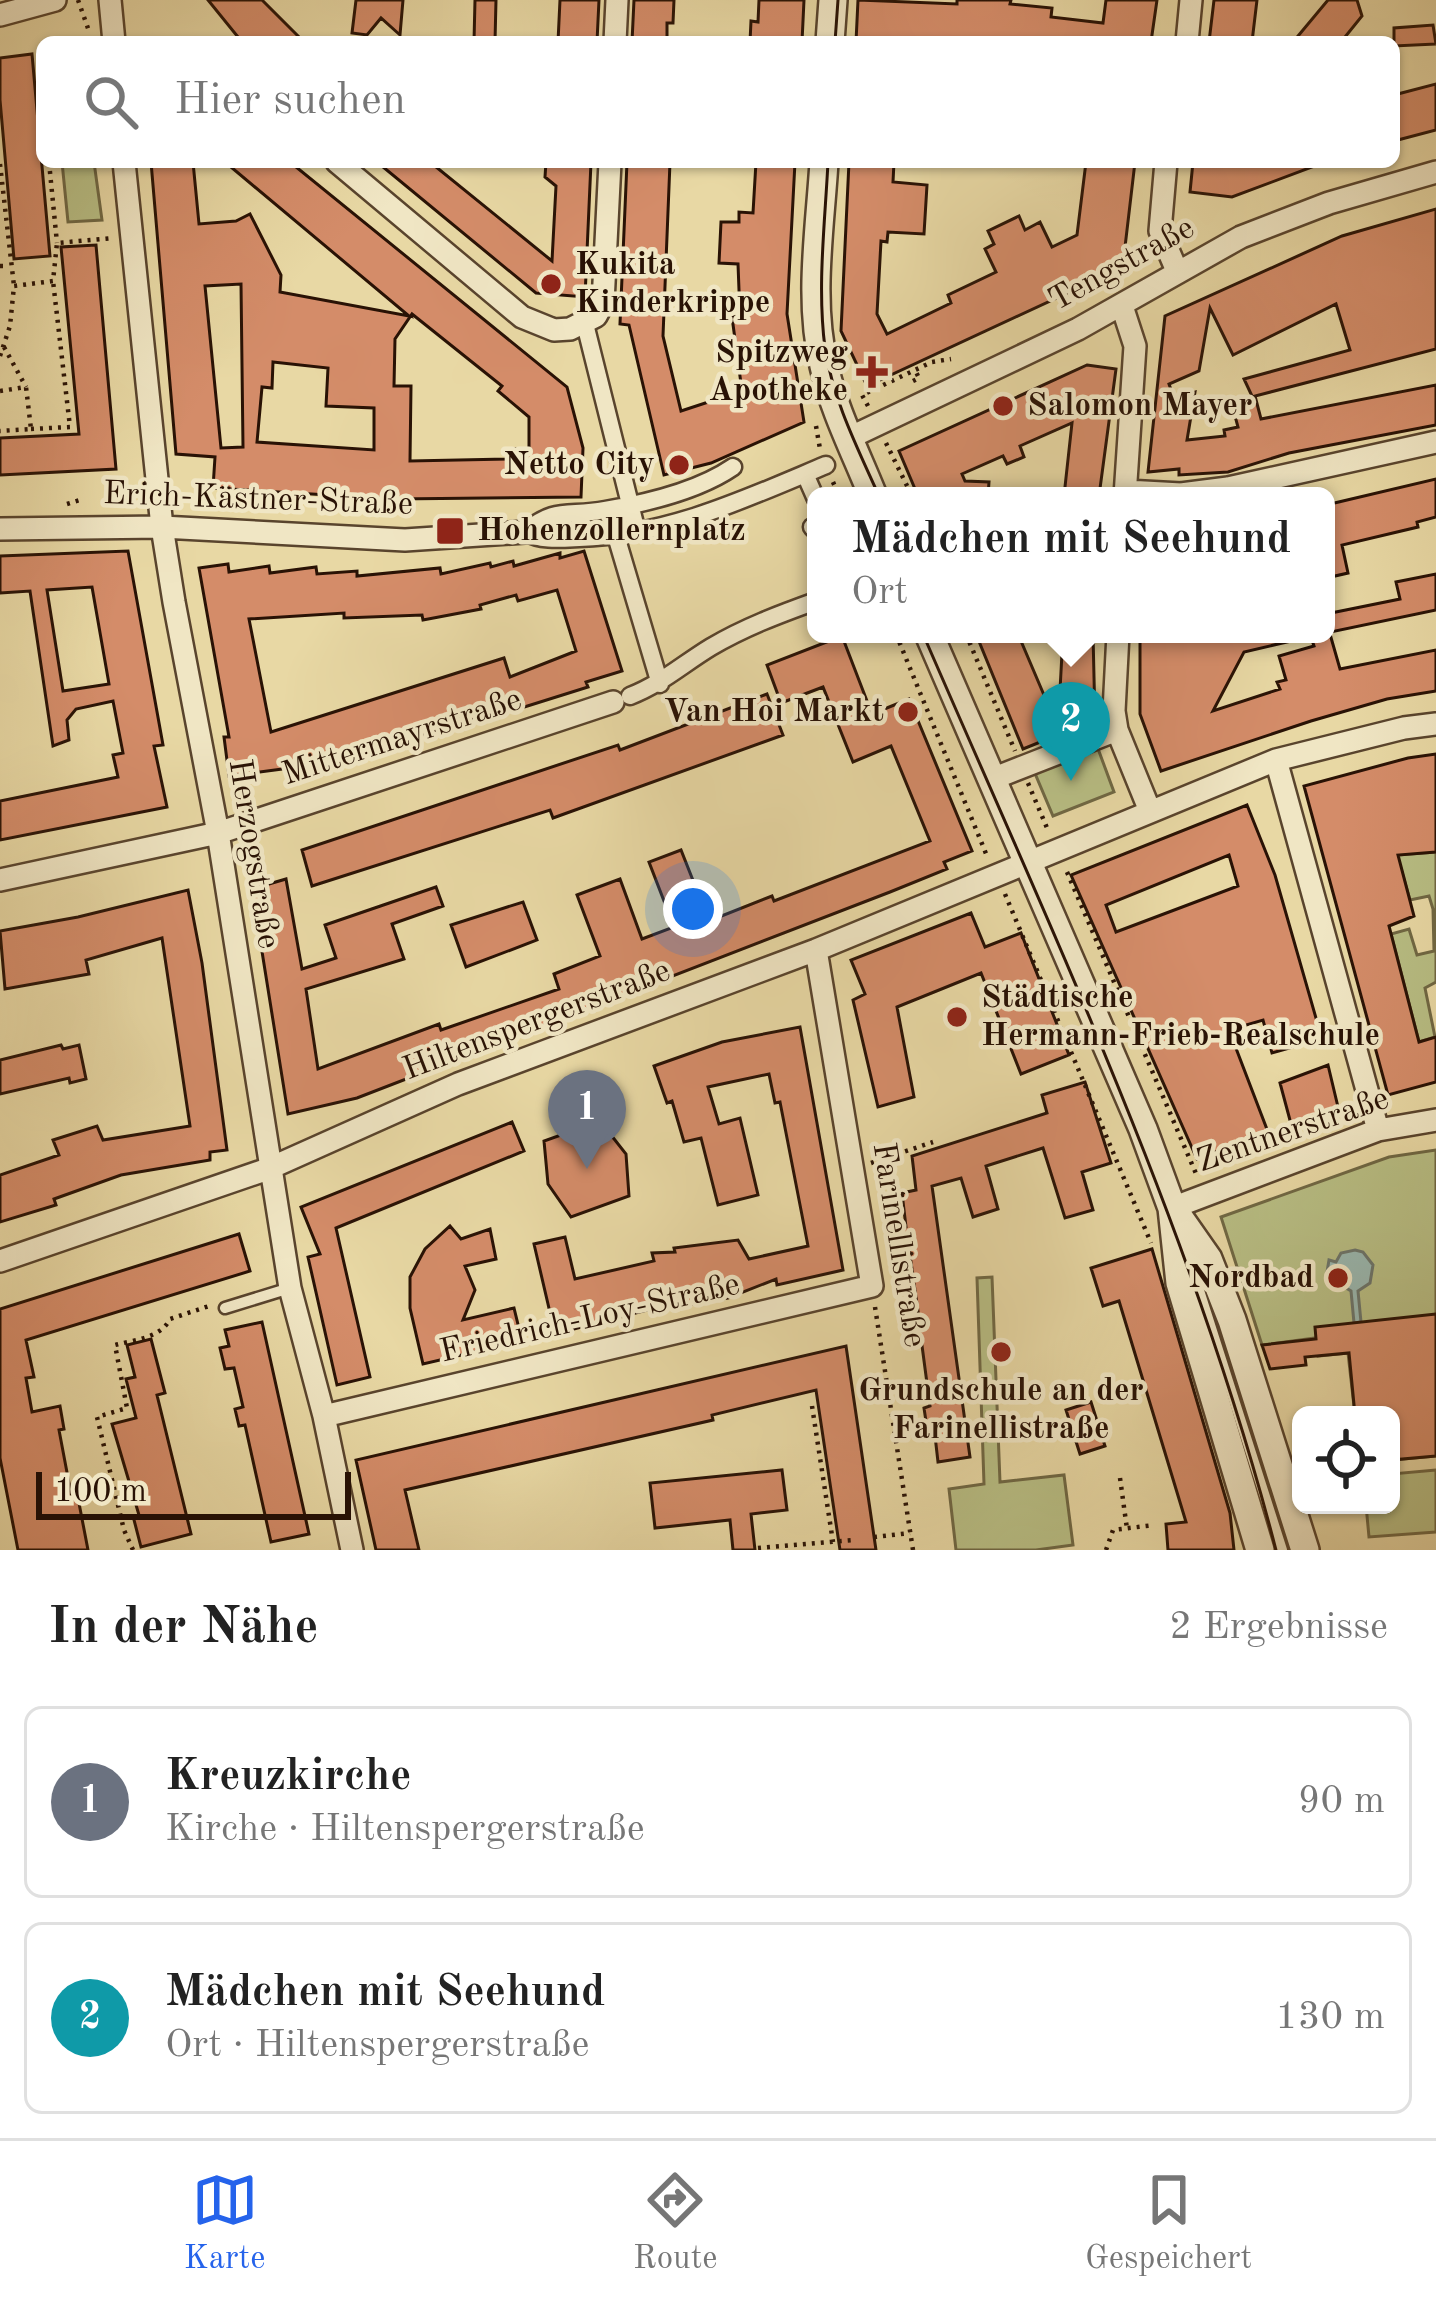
<!DOCTYPE html>
<html lang="de">
<meta charset="utf-8">
<style>
:root{--surface:#fff;--page:#f2f2f2;--text:#222;--muted:#767676;--line:#e0e0e0;--accent:#2563eb}
body{margin:0;font-family:"Old Standard TT",serif;background:var(--page);color:var(--text)}
.controls{position:absolute;right:36px;bottom:36px;display:grid;overflow:hidden;border-radius:18px;box-shadow:0 3px 9px #0004}
.controls button{width:108px;height:108px;display:grid;place-items:center;padding:0;border:0;border-bottom:3px solid var(--line);background:var(--surface);color:var(--text);font:60px sans-serif}
.scale{position:absolute;left:36px;bottom:30px;width:315px;box-sizing:border-box;padding-left:12px;border:6px solid #291205;border-top:0;font-size:33px;line-height:42px;white-space:nowrap;color:#291205;-webkit-text-stroke:9px #f0e6c4;paint-order:stroke}
.you{position:absolute;left:693px;top:909px;width:42px;height:42px;margin:-30px;border:9px solid #fff;border-radius:50%;background:#1a73e8;box-shadow:0 0 0 18px #1a73e833}
.badge{display:grid;place-items:center;width:78px;height:78px;border-radius:50%;background:var(--accent);color:#fff;font-size:39px;font-weight:700}
.pin{position:absolute;translate:-50% -99px;filter:drop-shadow(0 3px 6px #0008)}
.pin::after{content:'';position:absolute;top:63px;width:42px;height:36px;background:inherit;clip-path:polygon(0 0,100% 0,50% 100%)}
.popup{position:absolute;left:807px;top:487px;width:528px;height:156px;box-sizing:border-box;display:grid;place-content:center;border-radius:18px;background:var(--surface);filter:drop-shadow(0 3px 9px #0005);font-size:39px;white-space:nowrap;color:var(--muted)}
.popup b{font-size:45px;color:var(--text)}
.popup::after{content:'';position:absolute;left:50%;top:100%;margin-left:-24px;border:24px solid transparent;border-top-color:var(--surface)}
.list{margin:0;padding:0;list-style:none}
h2{display:flex;justify-content:space-between;align-items:center;height:156px;margin:0;padding:0 48px;font-size:51px}
h2 small{font-size:39px;font-weight:400;color:var(--muted)}
.list li{display:grid;grid-template-columns:78px 1fr auto;gap:36px;align-items:center;box-sizing:border-box;height:192px;margin:0 24px 24px;padding:0 24px;border:3px solid var(--line);border-radius:18px}
.list b{display:block;font-size:45px;white-space:nowrap}
.list p{margin:0;font-size:39px;white-space:nowrap;color:var(--muted)}
.list em{font-size:39px;font-style:normal;color:var(--muted)}
.icon{flex:none;width:66px;height:66px;fill:none;stroke:currentColor;stroke-width:2;stroke-linecap:round;stroke-linejoin:round}
.map{position:relative;flex:none;width:1436px;height:1550px;overflow:hidden}
.search{position:absolute;background:var(--surface);box-shadow:0 3px 9px #0004;left:36px;right:36px;top:36px;height:132px;display:flex;align-items:center;gap:30px;box-sizing:border-box;padding:0 42px;border-radius:18px;color:var(--muted);font-size:45px}
.sheet{height:588px;background:var(--surface)}
nav{display:flex;justify-content:space-around;align-items:center;box-sizing:border-box;height:168px;border-top:3px solid var(--line);background:var(--surface);font-size:33px;color:var(--muted)}
nav a{display:grid;justify-items:center;gap:6px}
nav .on{color:var(--accent)}
.map>svg:first-child{display:block}
.green{fill:#b8be84;stroke:#706844;stroke-width:3}
.water{fill:#9ab8b0;stroke:#6d766c;stroke-width:3}
.building{fill:#d48c69;stroke:#291205;stroke-width:3;fill-rule:evenodd}
.lines{fill:none;stroke-linecap:round;stroke-linejoin:round}
.service-casing{stroke:#59442d;stroke-width:15}
.pedestrian-casing{stroke:#59442d;stroke-width:21}
.minor-casing{stroke:#59442d;stroke-width:26}
.tertiary-casing{stroke:#59442d;stroke-width:32}
.path{stroke:#291205;stroke-width:4.5;stroke-dasharray:3 6;stroke-linecap:butt}
.service{stroke:#f0e6c4;stroke-width:10}
.pedestrian{stroke:#f0e6c4;stroke-width:16}
.minor{stroke:#f0e6c4;stroke-width:21}
.tertiary{stroke:#f0e6c4;stroke-width:27}
.tram{stroke:#291205;stroke-width:3}
.poi-dot{fill:#8f2418;stroke:#f0e6c4;stroke-width:4.5}
.labels{text-anchor:middle;dominant-baseline:central;stroke-width:9;stroke-linejoin:round;paint-order:stroke}
.poi-label{font-size:33px;font-weight:bold;fill:#291205;stroke:#f0e6c4;text-anchor:start}
.street-label{font-size:33px;fill:#291205;stroke:#f0e6c4}
</style>
<div class="map">
<svg width="1436" height="1550" viewBox="0 0 1436 1550">
<rect width="100%" height="100%" fill="#e8d8a4"/>
<filter id="stains"><feTurbulence type="fractalNoise" baseFrequency=".00167" numOctaves="4"/><feColorMatrix values="0 0 0 0 .2 0 0 0 0 .09 0 0 0 0 .02 0 0 0 .5 -.17"/></filter>
<radialGradient id="worn" r=".72"><stop offset=".6" stop-color="#630" stop-opacity="0"/><stop offset="1" stop-color="#630" stop-opacity=".3"/></radialGradient>
<!-- green -->
<path class="green" d="M62 162H94L102 220 68 222Z
M1097 746 1114 792 1053 816 1034 771Z
M1436 852V982L1425 988 1435 1037 1419 1042 1391 934 1409 929 1417 955 1434 951 1433 909 1429 896 1410 900 1397 855Z
M1436 1150V1456L1391 1460V1415H1355L1348 1353 1318 1356 1315 1338 1262 1345 1221 1217 1389 1157Z
M992 1277 1000 1482 1064 1475 1073 1545 1036 1550H956L949 1489 984 1484 977 1278Z
M1436 1470V1532L1369 1537 1366 1505H1391V1474Z"/>
<!-- water -->
<path class="water" d="M1355 1250 1363 1252 1373 1265 1370 1283 1358 1291 1361 1322 1354 1323 1351 1291 1336 1282 1331 1285 1327 1272 1329 1260 1336 1262 1341 1253Z"/>
<!-- building -->
<path class="building" d="M208 0H262L304 42H242Z
M356 0H403L400 35 381 18 367 35 352 33Z
M475 0H496L495 42H474Z
M560 0H599L597 42H558Z
M634 0H674L673 23H667V42H632Z
M759 0H804L802 42H750L751 21 758 22Z
M858 0 957 4V0H1011L1010 4 1052 8 1051 17 1103 23 1106 0H1157L1151 42H856Z
M1214 0H1257L1252 42H1209Z
M1328 0H1357L1362 16 1341 42H1293Z
M1433 25 1436 44 1394 46V28Z
M32 54 50 256 14 259 0 100V58Z
M1436 84V130L1394 141V95Z
M151 162H193L199 224 236 221 250 214 281 275 280 292 409 316 225 162H290L567 387 583 448 581 497 394 499 213 488 215 457 176 454ZM241 284 243 447 221 448 205 286ZM412 314 502 386 498 391 529 417V449H506L507 459 410 461 411 386H394L395 339ZM273 362 328 368 326 406 374 408V450L257 442 262 387 272 388Z
M377 162H430L552 261 556 186 545 177 546 162H591L585 297 536 293Z
M627 162H670L663 336 681 411 742 391 732 317 740 316 738 264 719 263 721 222H739V212L753 213 756 162H795L787 314 804 422 711 463 664 475 629 325 620 324Z
M849 162H894L893 182 927 185 924 234 888 232 887 242 881 241 877 314 887 334 951 303 948 295 996 272 985 249 994 244 988 231 1019 216 1025 230 1040 222 1052 247 1077 235 1086 162H1135L1123 264 1117 270 867 386 841 331Z
M1193 162H1320V164L1232 197 1190 192Z
M1436 209V349L1255 396 1261 419 1436 385V425L1289 453 1228 472 1179 475V469L1148 472 1165 316 1342 236ZM1336 304 1350 350 1244 379 1252 396 1231 401 1238 427 1224 430 1225 436 1187 440 1195 392 1174 398 1169 384 1199 371 1210 308 1233 355Z
M96 245 116 469 0 475V438L79 434 61 247Z
M1087 365 1116 369 1099 496H1064L1072 423 1020 446 1024 457 1007 464 1003 456 962 474 965 481 989 482 988 496H918L899 451Z
M1436 479V517L1417 522 1418 527 1342 545 1348 573 1326 578V505Z
M128 551 163 745 154 746 167 807 0 840V801L118 777 113 755 123 753 113 701 76 709 67 720 69 740 53 746 30 591 0 593V556ZM92 587 109 684 63 691 47 590Z
M584 551 622 671 586 682 588 687 518 709 519 705 314 769 313 765 229 776 224 737H229L199 568 228 564 229 572 269 566 270 573 316 567 317 574 357 571V576L440 568 441 574 490 563 491 567 513 561 514 566 560 553V558ZM557 590 576 651 510 677 504 658 271 732 249 619 344 613V618L422 615 423 620 481 609 480 605 516 595 518 601Z
M1436 574V610L1326 633V614L1400 599 1396 582Z
M976 634H1018L1058 728 1063 634H1093L1095 720 1023 749Z
M1140 634H1290L1291 641 1244 652 1213 711 1280 689 1277 682 1286 680 1279 656 1314 646 1310 634H1330L1340 669 1436 650V691L1387 699 1311 721 1161 771 1140 714Z
M842 636 872 714 909 699 972 851 944 862 947 869 890 892 357 1098 288 1114 252 889 286 879 302 969 336 958 325 925 436 887 443 906 392 924 404 959 306 989 318 1069 439 1024 441 1030 559 989 554 974 600 956 577 895 620 879 642 939 674 927 649 862 681 850 709 921 772 896 774 901 930 841 891 746 853 762 823 687 781 703 767 665Z
M767 694 783 735 553 818 550 810 312 886 302 850 618 745 620 750Z
M1436 754V852L1398 855 1414 916 1389 926 1419 1042 1436 1037V1082L1388 1095 1304 786 1408 758Z
M1247 805 1275 875 1322 1039 1272 1053 1263 1020 1229 1030 1268 1132 1197 1159 1071 875ZM1229 855 1238 886 1116 932 1106 905Z
M188 890 202 963 227 1150 210 1152V1160L121 1175 54 1199 56 1205 0 1222V1175L59 1155 53 1140 97 1126 103 1140 190 1126 162 938 86 960 89 974 5 989 0 931 78 917Z
M523 902 537 940 466 967 451 925Z
M971 913 985 947 1021 933 1069 1055 1021 1074 981 973 897 1007 914 1097 878 1107 853 1000 865 994 851 960Z
M800 1027 843 1270 777 1285 776 1279 728 1298 682 1306 678 1302 555 1334 534 1244 565 1237 575 1279 654 1261 652 1253 675 1252 674 1248 738 1240 749 1259 808 1246 780 1102 775 1103 769 1074 708 1087 719 1124 740 1118 758 1195 718 1205 701 1138 684 1142 672 1101 667 1103 654 1066 722 1042Z
M61 1045 63 1049 79 1045 86 1079 70 1083 69 1078 0 1094V1060Z
M1328 1065 1338 1107 1291 1124 1280 1083Z
M1085 1082 1111 1163 1082 1172 1093 1210 1065 1218 1043 1148 986 1166 998 1209 973 1217 961 1178 932 1186 970 1457 938 1462 934 1427 927 1428 924 1408 930 1406 921 1338 915 1339 912 1319 919 1318 909 1248 902 1250 899 1229 906 1227 902 1193 916 1190 912 1156 1047 1113 1042 1095Z
M600 1121 626 1154 629 1196 571 1217 548 1184 544 1141Z
M512 1122 524 1151 336 1228 370 1377 337 1385 308 1257 320 1254 301 1207Z
M450 1226 461 1239 490 1229 496 1259 465 1266 475 1290 463 1320 514 1308 522 1341 423 1364 410 1308V1277L425 1249Z
M239 1234 250 1271 26 1340 34 1377 26 1378 32 1412 60 1406 64 1429 59 1430 72 1499 78 1498 88 1550H18L0 1458V1309Z
M1152 1249 1230 1513 1234 1550H1168L1166 1524 1186 1522 1119 1301 1103 1306 1091 1268Z
M1436 1314V1456L1391 1460V1415H1355L1349 1353 1305 1357 1306 1365 1270 1369 1262 1345 1316 1339 1315 1327Z
M262 1322 309 1534 271 1542 245 1425 239 1426 235 1409 243 1407 234 1368 225 1369 220 1348 229 1346 225 1330Z
M151 1339 165 1393 157 1395 191 1534 141 1547 133 1516 139 1515 112 1424 136 1418 126 1379 135 1377 127 1345Z
M846 1346 876 1550H840L816 1390 712 1415 713 1420 405 1490 419 1550H376L356 1460Z
M1091 1402 1105 1446 1080 1454 1066 1410Z
M782 1470 787 1510 751 1514 755 1550H733L730 1520 655 1528 650 1483Z"/>
<g class="lines">
<!-- service casing -->
<g class="service-casing">
<path id="service" d="M1188 1256 1282 1550
M225 1308 290 1288"/>
</g>
<!-- pedestrian casing -->
<g class="pedestrian-casing">
<path id="pedestrian" d="M585 324 637 532
M733 467C698 491 647 503 605 510 568 517 556 506 525 532 541 541 560 539 579 538 669 535 745 499 826 465
M805 474 816 499
M812 527 816 531
M616 536 660 684
M630 696C661 684 683 664 711 647 745 627 780 614 816 601"/>
</g>
<!-- minor casing -->
<g class="minor-casing">
<path id="minor" d="M110 0 114 42
M0 15 55 0
M615 42 617 0
M1187 42 1191 0
M124 162 162 527 174 602 218 833 290 1288 324 1416 352 1550
M337 162 522 317 554 330 570 329 596 316 603 303 610 162
M1166 162 1160 231 1177 271
M1122 306 1135 346 1125 496
M849 438 1078 329 1241 237 1329 203 1436 172
M1126 491 1181 494 1228 488 1436 442
M0 529 162 527 405 540 525 532
M1118 634 1114 711 1117 730 1150 811
M1276 760 1378 1130
M992 779 1117 730
M0 880 218 833 613 702
M1172 1208 1378 1130 1436 1120
M0 1261 268 1169 458 1084 816 950 1276 760 1404 728 1436 724
M324 1416 872 1286 816 950"/>
</g>
<!-- tertiary casing -->
<g class="tertiary-casing">
<path id="tertiary" d="M830 42 833 0
M824 162C820 229 808 300 824 366 834 411 856 453 873 496
M929 634 1143 1129 1172 1208 1180 1283 1260 1550
M1173 1209 1208 1259 1232 1320 1305 1550"/>
</g>
<!-- path -->
<path class="path" d="M78 0 90 34
M42 51 38 53 42 93
M49 162 57 243
M0 164 14 286
M0 266H5
M4 347 26 387
M0 356 10 326 14 286 53 281 57 243 113 238
M913 381 919 378 915 370
M0 391 26 387 31 429 0 431
M868 406 862 395 932 362 951 359
M816 426 820 449
M31 429 70 427 53 281
M886 443 912 496
M833 482 839 496
M67 504 80 500
M896 634 987 856
M966 634 1015 751
M1028 783 1047 828
M1067 872 1197 1176
M1005 894 1151 1243
M871 1163 933 1142
M875 1307 913 1550
M812 1406 833 1542
M1120 1478 1127 1529
M874 1537 910 1533
M758 1548 854 1540
M133 1550 124 1530 97 1417 127 1408 115 1345C134 1340 161 1338 170 1319L209 1306
M1106 1550 1113 1530 1154 1525"/>
<!-- service -->
<use href="#service" class="service"/>
<!-- pedestrian -->
<use href="#pedestrian" class="pedestrian"/>
<!-- minor -->
<use href="#minor" class="minor"/>
<!-- tertiary -->
<use href="#tertiary" class="tertiary"/>
<!-- tram -->
<path class="tram" d="M835 42 838 0
M828 162C825 223 817 287 825 348 833 400 858 449 879 496
M923 634C1053 934 1194 1232 1276 1550"/>
</g>
<!-- markers -->
<g class="poi-dot">
<circle cx="551" cy="284" r="12"/>
<path d="M866 354h12v12h12v12h-12v12h-12v-12h-12v-12h12z"/>
<circle cx="1003" cy="406" r="12"/>
<circle cx="679" cy="465" r="12"/>
<rect x="435" y="516" width="30" height="30" rx="6"/>
<circle cx="908" cy="712" r="12"/>
<circle cx="957" cy="1017" r="12"/>
<circle cx="1338" cy="1278" r="12"/>
<circle cx="1001" cy="1352" r="12"/>
</g>
<g class="labels">
<!-- poi labels -->
<g class="poi-label">
<text x="575" y="265">Kukita<tspan x="575" dy="38">Kinderkrippe</tspan></text>
<text x="848" y="353" text-anchor="end">Spitzweg<tspan x="848" dy="38">Apotheke</tspan></text>
<text x="1027" y="406">Salomon Mayer</text>
<text x="655" y="465" text-anchor="end">Netto City</text>
<text x="477" y="531">Hohenzollernplatz</text>
<text x="884" y="712" text-anchor="end">Van Hoi Markt</text>
<text x="981" y="998">Städtische<tspan x="981" dy="38">Hermann-Frieb-Realschule</tspan></text>
<text x="1314" y="1278" text-anchor="end">Nordbad</text>
<text x="1001" y="1391" text-anchor="middle">Grundschule an der<tspan x="1001" dy="38">Farinellistraße</tspan></text>
</g>
<!-- street labels -->
<g class="street-label">
<text transform="translate(1122 265) rotate(-29)">Tengstraße</text>
<text transform="translate(258 500) rotate(2)">Erich-Kästner-Straße</text>
<text transform="translate(402 738) rotate(-18)">Mittermayrstraße</text>
<text transform="translate(253 854) rotate(81)">Herzogstraße</text>
<text transform="translate(537 1021) rotate(-21)">Hiltenspergerstraße</text>
<text transform="translate(1293 1131) rotate(-19)">Zentnerstraße</text>
<text transform="translate(898 1245) rotate(81)">Farinellistraße</text>
<text transform="translate(590 1319) rotate(-13)">Friedrich-Loy-Straße</text>
</g>
</g>
<rect width="100%" height="100%" filter="url(#stains)"/>
<rect width="100%" height="100%" fill="url(#worn)"/>
</svg>
<div class="controls">
<button><svg class="icon" aria-label="locate" viewBox="0 0 24 24"><circle cx="12" cy="12" r="6"/><path d="M12 2v4M12 18v4M2 12h4M18 12h4"/></svg></button>
</div>
<div class="scale">100 m</div>
<div class="you"></div>
<div class="pin badge" style="left:587px;top:1169px;background:#6b7280">1</div>
<div class="pin badge" style="left:1071px;top:781px;background:#0f9aa8">2</div>
<div class="popup"><b>Mädchen mit Seehund</b>Ort</div>
<div class="search"><svg class="icon" aria-label="search" viewBox="0 0 24 24"><circle cx="10" cy="10" r="6"/><path d="M15 15l6 6"/></svg>Hier suchen</div>
</div>
<section class="sheet">
<h2>In der Nähe<small>2 Ergebnisse</small></h2>
<ul class="list">
<li><span class="badge" style="background:#6b7280">1</span><div><b>Kreuzkirche</b><p>Kirche · Hiltenspergerstraße</p></div><em>90 m</em></li>
<li><span class="badge" style="background:#0f9aa8">2</span><div><b>Mädchen mit Seehund</b><p>Ort · Hiltenspergerstraße</p></div><em>130 m</em></li>
</ul>
</section>
<nav>
<a class="on"><svg class="icon" aria-label="map" viewBox="0 0 24 24"><path d="M3 6l6-2 6 2 6-2v14l-6 2-6-2-6 2zM9 4v14M15 6v14"/></svg>Karte</a>
<a><svg class="icon" aria-label="directions" viewBox="0 0 24 24"><path d="M12 3l9 9-9 9-9-9zM9 14v-3h6M13 9l2 2-2 2"/></svg>Route</a>
<a><svg class="icon" aria-label="saved" viewBox="0 0 24 24"><path d="M7 4h10v16l-5-4-5 4z"/></svg>Gespeichert</a>
</nav>
